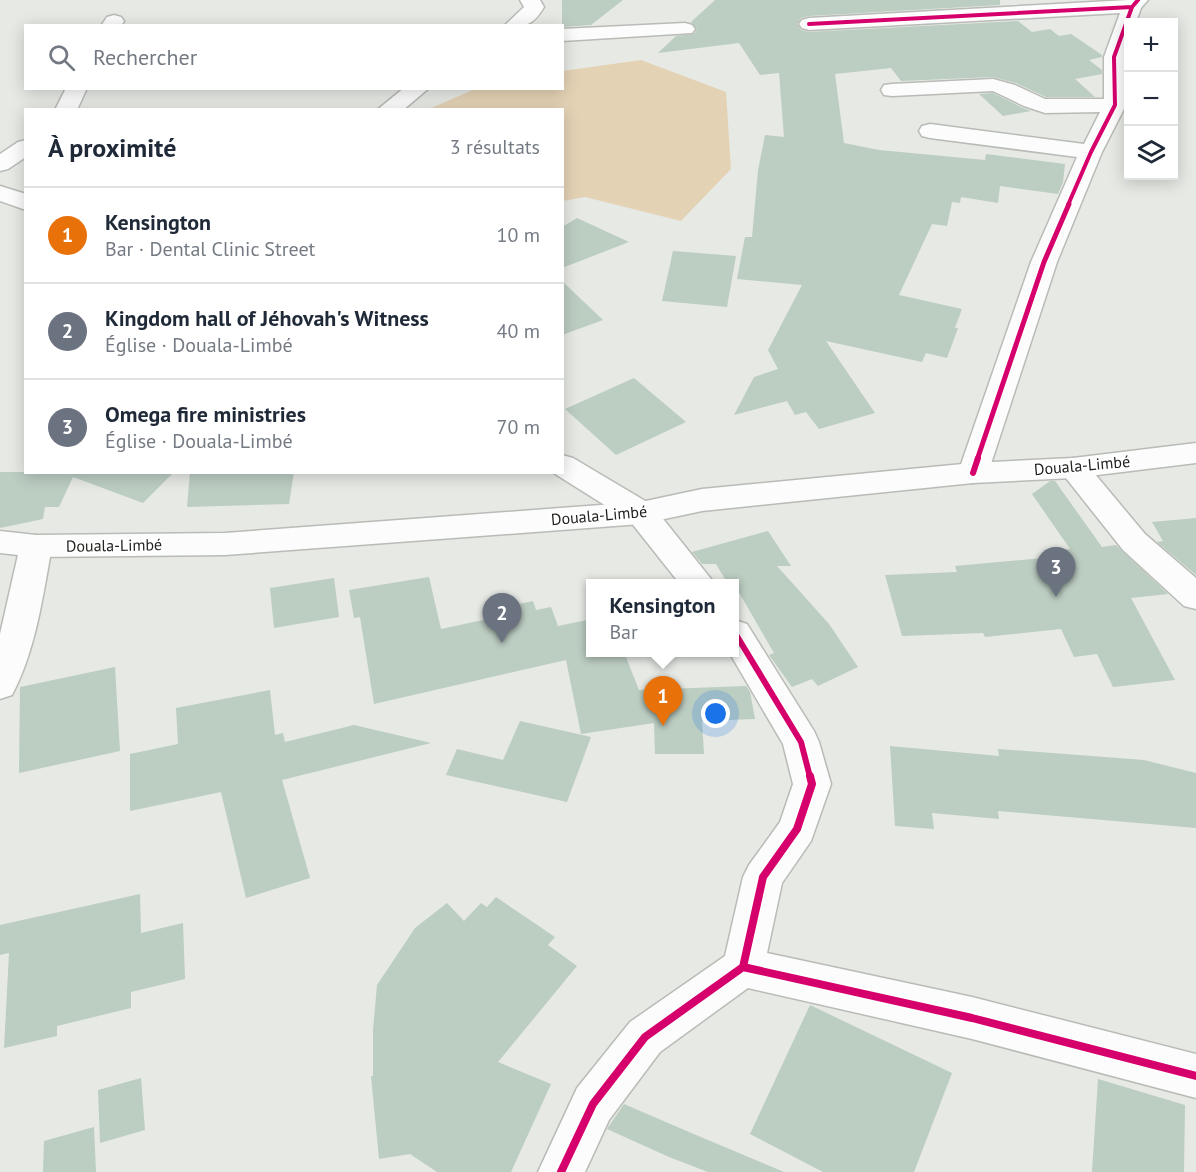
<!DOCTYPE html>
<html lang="fr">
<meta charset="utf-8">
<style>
:root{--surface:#fff;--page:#f2f2f3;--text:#1f2937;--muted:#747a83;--line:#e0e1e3;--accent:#0b8043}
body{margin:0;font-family:"PT Sans",sans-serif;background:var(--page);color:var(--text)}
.controls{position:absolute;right:18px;top:18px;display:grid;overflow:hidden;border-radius:0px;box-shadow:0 3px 15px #0003}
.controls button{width:54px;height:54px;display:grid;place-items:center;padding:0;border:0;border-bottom:2px solid var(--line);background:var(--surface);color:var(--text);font:30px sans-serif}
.you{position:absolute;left:716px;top:714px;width:21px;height:21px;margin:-15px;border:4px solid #fff;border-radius:50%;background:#1a73e8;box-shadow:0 0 0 9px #1a73e833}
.badge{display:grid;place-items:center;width:39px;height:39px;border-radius:50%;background:var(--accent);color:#fff;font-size:20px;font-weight:700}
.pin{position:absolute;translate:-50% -50px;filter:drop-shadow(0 2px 3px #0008)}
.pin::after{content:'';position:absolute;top:32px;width:21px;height:18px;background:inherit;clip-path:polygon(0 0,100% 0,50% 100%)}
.popup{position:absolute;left:586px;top:579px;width:153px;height:78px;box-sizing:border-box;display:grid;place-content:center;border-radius:0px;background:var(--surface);filter:drop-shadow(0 2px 4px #0005);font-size:20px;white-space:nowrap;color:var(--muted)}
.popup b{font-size:22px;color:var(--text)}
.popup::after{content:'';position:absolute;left:50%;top:100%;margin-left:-12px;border:12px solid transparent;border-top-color:var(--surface)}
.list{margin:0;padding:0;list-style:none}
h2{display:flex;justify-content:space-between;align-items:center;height:78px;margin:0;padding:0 24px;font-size:26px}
h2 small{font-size:20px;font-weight:400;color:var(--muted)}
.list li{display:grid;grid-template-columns:39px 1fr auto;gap:18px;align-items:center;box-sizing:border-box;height:96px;padding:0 24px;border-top:2px solid var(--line)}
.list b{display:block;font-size:22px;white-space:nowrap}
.list p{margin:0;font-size:20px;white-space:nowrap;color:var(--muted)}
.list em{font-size:20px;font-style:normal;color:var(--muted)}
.icon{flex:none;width:33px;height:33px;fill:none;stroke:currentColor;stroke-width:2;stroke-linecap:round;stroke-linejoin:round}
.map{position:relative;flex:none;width:1196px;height:1172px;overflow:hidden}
.search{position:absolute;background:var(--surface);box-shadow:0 3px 15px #0003;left:24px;top:24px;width:540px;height:66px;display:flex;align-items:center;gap:15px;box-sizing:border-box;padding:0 21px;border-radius:0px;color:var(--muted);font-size:22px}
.panel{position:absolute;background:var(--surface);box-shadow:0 3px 15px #0003;left:24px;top:108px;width:540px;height:366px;border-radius:0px}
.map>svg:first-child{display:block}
.green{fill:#e4d2b5}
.building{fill:#bccdc2}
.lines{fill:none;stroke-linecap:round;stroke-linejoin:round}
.street-casing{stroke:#b9bbb7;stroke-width:3}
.highway-casing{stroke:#b9bbb7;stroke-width:3}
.street{fill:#fbfcfb;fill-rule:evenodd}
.highway{fill:#fbfcfb;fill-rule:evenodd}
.cycleway-far3-casing{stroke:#fff;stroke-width:6}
.cycleway-far2-casing{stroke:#fff;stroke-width:8}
.cycleway-far1-casing{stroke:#fff;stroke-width:10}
.cycleway-casing{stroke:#fff;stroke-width:11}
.cycleway-far3{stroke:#d6006c;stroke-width:4}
.cycleway-far2{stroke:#d6006c;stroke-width:5}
.cycleway-far1{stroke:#d6006c;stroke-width:6}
.cycleway{stroke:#d6006c;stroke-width:8}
.labels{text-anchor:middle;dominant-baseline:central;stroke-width:4.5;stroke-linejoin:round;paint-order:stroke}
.street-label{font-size:16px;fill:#222420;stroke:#fff}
</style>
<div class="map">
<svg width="1196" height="1172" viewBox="0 0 1196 1172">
<rect width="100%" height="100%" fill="#e6e9e4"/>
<!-- green -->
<path class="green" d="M641 60 726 92 731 169 681 221 585 197 563 201 562 110 429 109 475 89 562 88 563 71Z"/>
<!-- building -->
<path class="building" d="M562 0H623L591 25 562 27Z
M715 0H1000V5L809 16 801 18 797 24 801 30 809 32 1018 21 1032 32 1050 29 1059 36 1071 34 1102 55V57L1089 60 1102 70V74L1075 79 1095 97H1046L1016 83 993 77 901 81 891 68 835 74 844 143 879 150 985 160 986 154 1065 164 1063 182 1058 194 1000 186 998 203 961 197 960 203 952 202 947 226 932 224 899 295 962 309 955 328H958L947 358 926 353 922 362 826 341 875 413 819 429 806 412 795 415 787 401 734 415 754 377 778 369 768 350 802 285 737 279 745 237H752L758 170 765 135 784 137 779 73 760 75 739 43 658 53 676 36 694 34 697 29 691 22Z
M993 93 1023 108 1031 111 1003 116 979 94Z
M577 218 629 242 562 268V227Z
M673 251 736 256 727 307 662 301Z
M562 281 603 320 562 335Z
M634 378 686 422 616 455 565 409Z
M0 472H174L143 503 73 477 59 507H45L43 519 0 528Z
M190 472H294L289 504 187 507Z
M1050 481H1055L1102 547 1116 545 1168 594 1131 598 1175 680 1113 687 1097 654 1074 657 1061 629 985 637 983 633 902 636 885 575 957 572 955 566 1053 557 1050 551 1070 549 1032 494Z
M1196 518V575L1157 542 1163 541 1152 522Z
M768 531 791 566H777L829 624 858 667 818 686 812 679 792 687 769 655 774 653 737 589 735 590V584H728L716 564H702L692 552Z
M429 577 441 629 506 615 504 607 533 601 536 610 551 607 558 626 587 620 591 631V652H624L639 690 746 686 750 692 755 719 702 721 704 754H655L654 723 581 734 566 660 374 704 360 617 354 618 349 590Z
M334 578 339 617 274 628 270 588Z
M115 667 120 751 19 773 20 687Z
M270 690 275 735 283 733 285 742 354 725 431 743 282 780 310 878 246 898 221 792 130 811V754L178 744 176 708Z
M520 721 591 737 567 802 446 775 457 749 503 760Z
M890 746 999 756 998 749 1144 760 1196 773V828L998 811 999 819 932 813 934 829 895 826Z
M140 894 141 933 183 923 185 979 131 992V1008L57 1026V1036L4 1048 9 953 0 955V925Z
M496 897 555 937 548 945 577 966 498 1062 551 1084 511 1172H437L410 1154 379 1159 371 1076H373V1030L377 985 415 928 447 903 464 921 481 903 487 907Z
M810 1005 952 1073 914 1172H823L750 1134Z
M141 1078 145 1130 100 1143 98 1090Z
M1098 1079 1185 1105 1184 1172H1092Z
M624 1104 696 1135 784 1172H708L669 1157 607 1129Z
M94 1127 96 1172H43L44 1141Z"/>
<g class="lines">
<!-- street casing -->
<g class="street-casing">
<path id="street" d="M520 0H540L544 7C532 27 526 26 504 26L524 7Z
M1128 0H1148L1141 8 1136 22H1128V45L1124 57 1126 105 1102 152 1057 262 988 473 984 480 973 483 962 480 958 473 1031 262 1077 157 930 138 922 136 919 131 922 126 930 124 1084 144 1100 112 1045 113 1024 106 993 91 892 96 884 95 881 90 884 85 892 84 993 79 1015 85 1045 99H1104V57L1120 13 809 30 802 28 799 24 802 20 809 18Z
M114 15 121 17 124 21 121 26H101L107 17Z
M685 23 692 25 695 29 692 33 562 41V29Z
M66 88H87L77 110H55Z
M404 88H429L403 110H377Z
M26 140V157L8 169 0 171V154L18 142Z
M0 186 26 194V210L0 201Z
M562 455 573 458 652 505 715 584H680L630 521 552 472H562Z
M1073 458 1084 461 1145 534 1196 578V609L1184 606 1123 550 1058 468 1062 461Z
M36 535 47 538 52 546C43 595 36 650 12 695L0 699V634L20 546 25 538Z
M735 620 747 624 814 731 819 742 831 784 811 841 782 883 767 953 972 997 1196 1054V1098L972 1039 748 988 660 1052 609 1120 585 1172H538L577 1088 630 1022 725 956 743 877 749 865 780 822 793 784 783 744 729 652H735Z"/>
</g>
<!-- highway casing -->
<g class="highway-casing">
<path id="highway" d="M1196 443V463L1073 478 973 483 702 511 641 524 225 555 36 557 0 553V531L36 535 225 533 641 502 702 489 973 463 1073 458Z"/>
</g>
<!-- street -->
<use href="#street" class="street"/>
<!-- highway -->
<use href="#highway" class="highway"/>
<!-- cycleway-far3 casing -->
<g class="cycleway-far3-casing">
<path id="cycleway-far3" d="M809 24 1132 7
M1068 205 1091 152 1115 105 1114 57 1132 7 1138 0"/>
</g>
<!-- cycleway-far2 casing -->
<g class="cycleway-far2-casing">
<path id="cycleway-far2" d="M977 460 1044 262 1069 204"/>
</g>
<!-- cycleway-far1 casing -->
<g class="cycleway-far1-casing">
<path id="cycleway-far1" d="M973 473 978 458
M735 633 801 742 810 777"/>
</g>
<!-- cycleway casing -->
<g class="cycleway-casing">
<path id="cycleway" d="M743 967 972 1018 1196 1076
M561 1172 593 1104 645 1037 743 967 763 877 797 829 812 784 810 776"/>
</g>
<!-- cycleway-far3 -->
<use href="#cycleway-far3" class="cycleway-far3"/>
<!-- cycleway-far2 -->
<use href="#cycleway-far2" class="cycleway-far2"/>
<!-- cycleway-far1 -->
<use href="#cycleway-far1" class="cycleway-far1"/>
<!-- cycleway -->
<use href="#cycleway" class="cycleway"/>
</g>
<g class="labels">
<!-- street labels -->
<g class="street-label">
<text transform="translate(1082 465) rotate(-5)">Douala-Limbé</text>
<text transform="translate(599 515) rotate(-5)">Douala-Limbé</text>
<text transform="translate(114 545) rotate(-1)">Douala-Limbé</text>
</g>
</g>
</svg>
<div class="controls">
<button>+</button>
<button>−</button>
<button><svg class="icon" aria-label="layers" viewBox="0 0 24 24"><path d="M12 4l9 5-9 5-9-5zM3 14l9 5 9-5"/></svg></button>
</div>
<div class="you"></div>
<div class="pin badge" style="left:663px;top:726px;background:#e8710a">1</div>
<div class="popup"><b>Kensington</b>Bar</div>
<div class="pin badge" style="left:502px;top:643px;background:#6b7280">2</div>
<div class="pin badge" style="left:1056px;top:597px;background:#6b7280">3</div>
<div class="search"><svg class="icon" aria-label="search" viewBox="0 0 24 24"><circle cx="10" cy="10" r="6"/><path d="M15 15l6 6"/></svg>Rechercher</div>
<section class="panel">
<h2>À proximité<small>3 résultats</small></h2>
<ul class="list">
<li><span class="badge" style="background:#e8710a">1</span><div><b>Kensington</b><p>Bar · Dental Clinic Street</p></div><em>10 m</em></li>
<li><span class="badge" style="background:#6b7280">2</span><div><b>Kingdom hall of Jéhovah's Witness</b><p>Église · Douala-Limbé</p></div><em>40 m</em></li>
<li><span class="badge" style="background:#6b7280">3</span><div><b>Omega fire ministries</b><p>Église · Douala-Limbé</p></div><em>70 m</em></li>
</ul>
</section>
</div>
